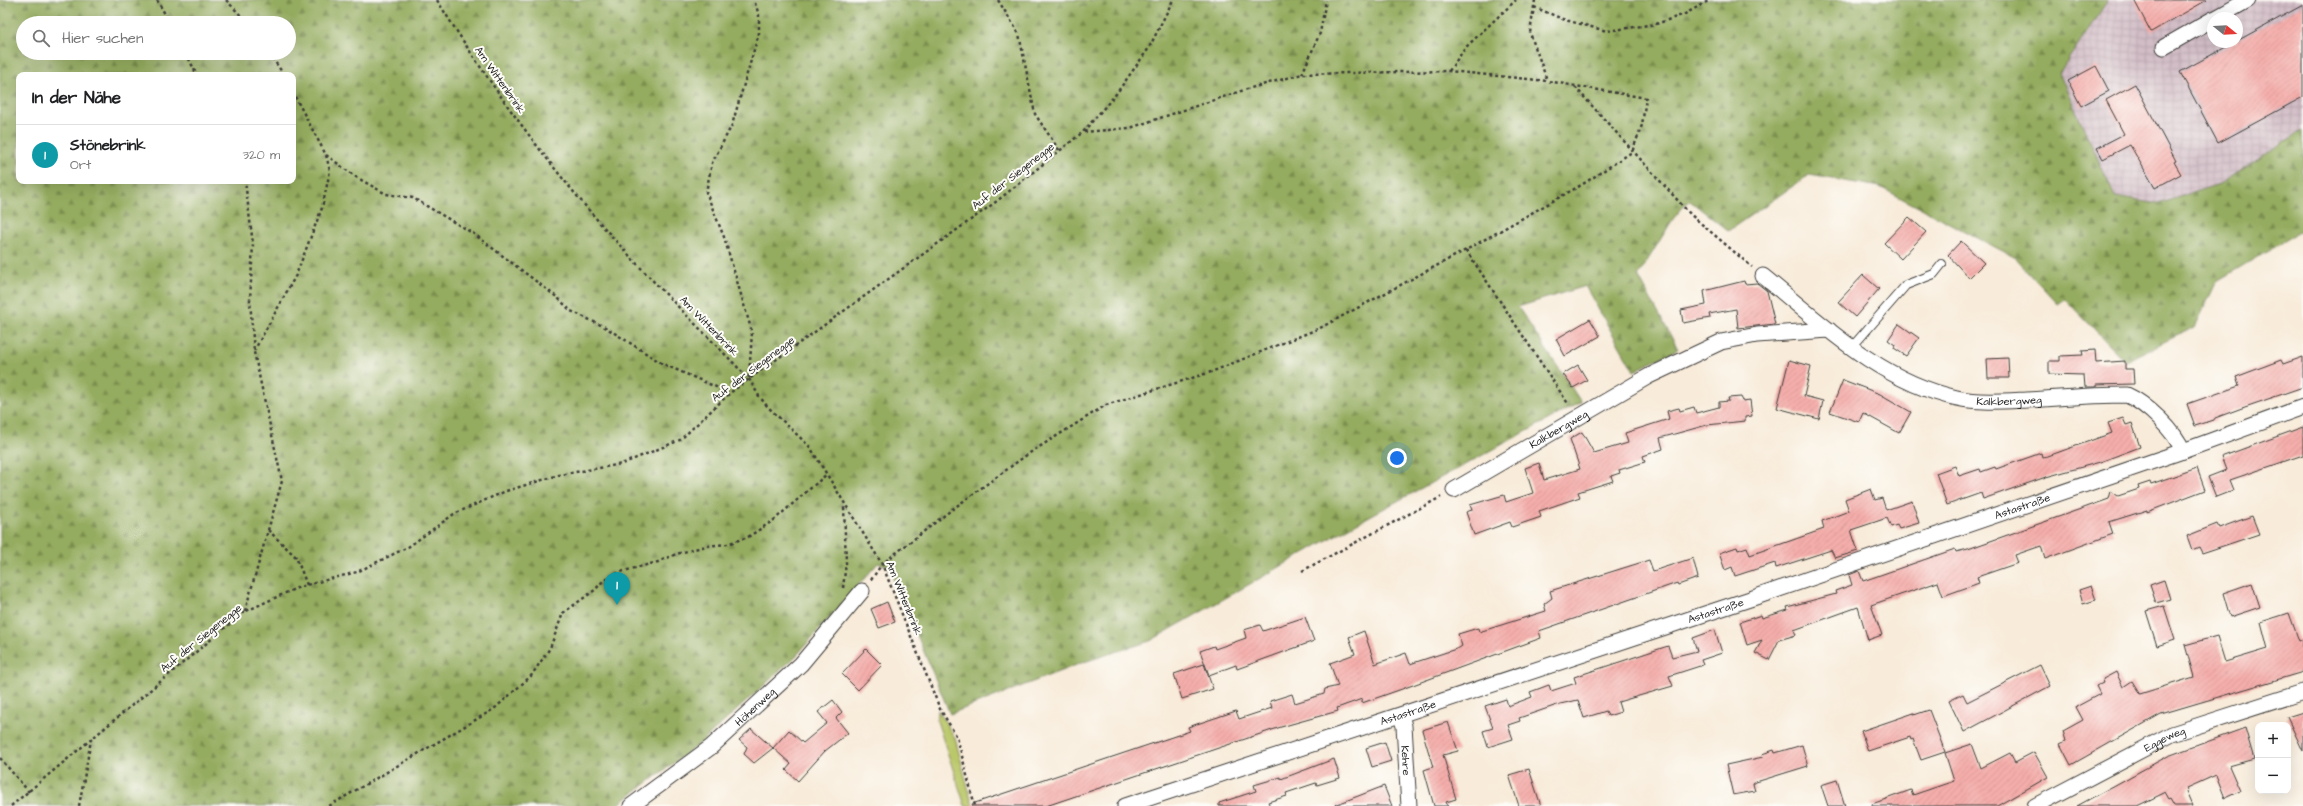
<!DOCTYPE html>
<html lang="de">
<meta charset="utf-8">
<style>
:root{--surface:#fff;--page:#f6f6f6;--text:#202124;--muted:#757577;--line:#e0e0e0;--accent:#1f6fb2}
body{margin:0;font-family:"Architects Daughter",sans-serif;background:var(--page);color:var(--text)}
.controls{position:absolute;right:12px;bottom:12px;display:grid;overflow:hidden;border-radius:8px;box-shadow:0 4px 16px #0002}
.controls button{width:36px;height:36px;display:grid;place-items:center;padding:0;border:0;border-bottom:1px solid var(--line);background:var(--surface);color:var(--text);font:20px sans-serif}
.compass{position:absolute;left:2207px;top:12px;width:36px;height:36px;border-radius:50%;background:var(--surface);box-shadow:0 4px 16px #0002;rotate:108deg}
.you{position:absolute;left:1397px;top:458px;width:14px;height:14px;margin:-10px;border:3px solid #fff;border-radius:50%;background:#1a73e8;box-shadow:0 0 0 6px #1a73e833}
.badge{display:grid;place-items:center;width:26px;height:26px;border-radius:50%;background:var(--accent);color:#fff;font-size:13px;font-weight:700}
.pin{position:absolute;translate:-50% -33px;filter:drop-shadow(0 1px 2px #0008)}
.pin::after{content:'';position:absolute;top:21px;width:14px;height:12px;background:inherit;clip-path:polygon(0 0,100% 0,50% 100%)}
.list{margin:0;padding:0;list-style:none}
h2{display:flex;justify-content:space-between;align-items:center;height:52px;margin:0;padding:0 16px;font-size:17px}
h2 small{font-size:13px;font-weight:400;color:var(--muted)}
.list li{display:grid;grid-template-columns:26px 1fr auto;gap:12px;align-items:center;box-sizing:border-box;height:60px;padding:0 16px;border-top:1px solid var(--line)}
.list b{display:block;font-size:15px;white-space:nowrap}
.list p{margin:0;font-size:13px;white-space:nowrap;color:var(--muted)}
.list em{font-size:13px;font-style:normal;color:var(--muted)}
.icon{flex:none;width:22px;height:22px;fill:none;stroke:currentColor;stroke-width:2;stroke-linecap:round;stroke-linejoin:round}
.map{position:relative;flex:none;width:2303px;height:806px;overflow:hidden}
.search{position:absolute;background:var(--surface);box-shadow:0 4px 16px #0002;left:16px;top:16px;width:280px;height:44px;display:flex;align-items:center;gap:10px;box-sizing:border-box;padding:0 14px;border-radius:22px;color:var(--muted);font-size:15px}
.panel{position:absolute;background:var(--surface);box-shadow:0 4px 16px #0002;left:16px;top:72px;width:280px;height:112px;border-radius:8px}
.map>svg:first-child{display:block}
.industrial{fill:url(#industrial-grid);fill-rule:evenodd}
.green{fill:#bbc86a;stroke:#6c7243}
.forest{fill:url(#forest-firs);stroke:#58643d;fill-rule:evenodd}
.building{fill:url(#building-hatch)}
.lines{fill:none;stroke-linecap:round;stroke-linejoin:round}
.lane-casing{stroke:#3d3b38;stroke-width:10}
.street-casing{stroke:#3d3b38;stroke-width:17}
.path{stroke:#3d3b38;stroke-width:2.5;stroke-dasharray:3 3;stroke-linecap:butt}
.lane{stroke:#fff;stroke-width:8}
.street{stroke:#fff;stroke-width:15}
.labels{text-anchor:middle;dominant-baseline:central;stroke-width:4;stroke-linejoin:round;paint-order:stroke}
.street-label{font-size:11px;fill:#1c1c1c;stroke:#fdfcf7}
</style>
<div class="map">
<svg width="2303" height="806" viewBox="0 0 2303 806">
<defs>
<pattern id="industrial-grid" width="8" height="8" patternUnits="userSpaceOnUse"><rect width="8" height="8" fill="#d2bdc6"/><path d="M0 4h8M4 0v8" fill="none" stroke="#b4a2aa"/></pattern>
<pattern id="forest-firs" width="22" height="20" patternUnits="userSpaceOnUse"><rect width="22" height="20" fill="#94ac5e"/><path d="M5 1l3.5 6h-7zM16 11l3.5 6h-7z" fill="#788b4d"/></pattern>
<pattern id="building-hatch" width="6" height="6" patternUnits="userSpaceOnUse"><rect width="6" height="6" fill="#f5aeab"/><path d="M-1 1l2-2M0 6l6-6M5 7l2-2" fill="none" stroke="#d19593"/></pattern>
</defs>
<rect width="100%" height="100%" fill="#fdfcf7"/>
<filter id="ink" filterUnits="userSpaceOnUse"><feTurbulence type="fractalNoise" baseFrequency=".025" numOctaves="2"/><feDisplacementMap in="SourceGraphic" scale="8" xChannelSelector="R" yChannelSelector="G"/><feConvolveMatrix kernelMatrix="1 2 1 2 8 2 1 2 1" color-interpolation-filters="sRGB"/></filter>
<filter id="wash" filterUnits="userSpaceOnUse"><feTurbulence type="fractalNoise" baseFrequency=".012" numOctaves="4" result="noise"/><feDisplacementMap in="SourceGraphic" scale="16" xChannelSelector="R" yChannelSelector="G"/><feGaussianBlur stdDeviation="0.9" result="paint"/><feColorMatrix in="noise" values="0 0 0 0 0 0 0 0 0 0 0 0 0 0 0 0 0 1.4 0 .05"/><feComposite in="paint" operator="in"/></filter>
<g filter="url(#wash)">
<rect width="100%" height="100%" fill="#f8ebd9"/>
<!-- industrial -->
<path class="industrial" d="M2108 0H2303V130L2222 183 2158 204 2115 197 2059 73ZM2213 18H2237V42H2213Z"/>
<!-- green -->
<path class="green" d="M938 710 955 738 973 806H965L937 721Z"/>
<!-- forest -->
<path class="forest" d="M0 0H2108L2059 73 2115 197 2158 204 2222 183 2303 130V230L2217 281 2195 327 2125 361 2065 299 2058 304 2014 257 1880 187 1809 175 1728 231 1689 200 1673 219 1638 276 1678 349 1634 371 1585 286 1518 307 1581 402 1357 523 1150 641 1084 662 950 714 888 566 878 563 796 656 703 741 616 806H0ZM23 23H289V53H23ZM19 75H293V181H19Z"/>
<g id="blocks">
<!-- building -->
<path class="building" d="M2134 0H2207L2151 32Z
M2303 5V97L2218 143 2180 72Z
M2096 66 2109 91 2081 106 2068 81Z
M2135 84 2176 161 2174 162 2181 174 2155 188 2130 145 2103 159 2097 148 2124 134 2106 100Z
M1909 217 1926 232 1901 259 1884 243Z
M1961 241 1984 263 1969 278 1948 255Z
M1863 275 1879 289 1855 317 1838 302Z
M1744 281 1745 284 1757 283 1767 291 1775 324 1738 328 1736 309 1709 314 1710 318 1683 323 1681 310 1706 305 1704 291Z
M1590 319 1600 336 1565 356 1556 339Z
M1899 324 1919 338 1906 356 1894 348 1895 345 1888 340Z
M2095 350 2096 363 2125 361V369H2133L2134 384 2096 385V387H2085L2084 375 2049 374V361H2060V356L2083 355 2082 351Z
M2303 357V387L2242 408 2215 418 2214 420 2195 426 2187 404 2239 386 2236 377 2281 360 2283 364Z
M2008 358 2009 378H1988L1987 359Z
M1789 360 1811 366 1804 396 1823 401 1819 419 1777 408Z
M1578 365 1587 380 1573 388 1563 374Z
M1843 380 1880 394 1911 412 1899 433 1863 413 1859 422 1830 412Z
M1741 397 1743 401 1750 400 1752 416 1745 417V421L1707 425 1660 438 1663 449 1643 456 1645 462 1619 470 1620 473 1611 476 1613 481 1578 492 1580 497 1539 511 1541 517 1512 527 1510 522 1474 535 1466 512 1472 510 1470 505 1504 495 1506 502 1533 493 1525 468 1539 463 1544 480 1580 469 1570 439 1582 432 1594 453 1628 443 1625 433 1669 419 1667 411 1679 408 1680 411 1694 407 1696 413 1719 407V402L1729 401 1728 398Z
M2123 418 2126 425 2132 423 2140 447 2100 462 2046 477 1983 499 1981 493 1947 505 1936 473 1955 466 1959 476 1980 469 1981 472 1995 467 1996 469 2041 453 2042 457 2048 456 2112 433 2108 423Z
M2303 427V455L2230 480 2234 490 2216 497 2208 477 2226 470 2221 457Z
M2197 468 2205 490 2147 512V510L2109 522 2113 534 2045 559 2041 546 2015 555 2018 563 1977 577 1979 583 1943 596 1938 582 1871 605 1882 635 1868 640 1858 607 1794 630 1796 635 1779 640 1769 660 1755 653 1762 640 1747 645 1740 622 1761 615 1762 618 1788 610 1787 607 1836 594 1835 591 1852 585 1849 575 1859 571 1863 581 1955 549 1956 552 1968 549 2109 499 2111 491 2118 496 2139 489 2138 486 2150 482 2151 484Z
M1871 489 1875 500 1882 498 1886 510 1912 501 1919 523 1899 529 1897 525 1891 527 1887 518 1851 530 1858 551 1835 558 1831 550 1776 568 1775 563 1735 576 1732 567 1725 570 1719 553 1737 547 1738 550 1747 547 1750 555 1824 529 1822 521 1849 511 1845 499Z
M2252 516 2259 534 2202 553 2199 547 2192 550 2187 536 2217 524 2219 528Z
M1693 558 1698 578 1678 585 1677 583 1539 631 1541 638 1402 689 1362 703V699L1337 708 1338 711 1281 727 1046 806H973L972 804 1190 731 1188 727 1236 711 1239 719 1272 708 1270 701 1292 694 1295 703 1324 694 1325 689 1338 686 1330 663 1355 654 1349 637 1364 631 1375 664 1406 653 1410 664 1459 648 1462 646 1458 634 1478 628 1479 632 1546 611 1544 604 1552 598 1550 591 1649 560 1653 571Z
M2164 580 2170 599 2156 603 2150 585Z
M2252 583 2260 607 2230 617 2223 593Z
M2091 586 2096 600 2083 604 2079 590Z
M887 602 895 622 879 628 871 609Z
M2164 606 2175 640 2157 646 2146 611Z
M2289 613 2299 641 2303 639V672L2161 714 2071 765 2060 744 2066 741 2063 731 2083 720 2076 707 2100 694 2096 686 2104 682 2103 679 2116 672 2123 687 2132 681 2140 694 2194 677 2185 645 2217 636 2225 662 2268 649 2261 622Z
M1305 617 1314 641 1237 669 1236 665 1209 675 1200 651 1214 646 1215 649 1246 638 1244 630 1260 625 1263 631Z
M1715 630 1722 653 1701 660 1703 665 1669 676 1673 686 1618 702 1621 712 1608 716 1606 711 1584 718 1578 700 1560 704 1519 718 1520 721 1508 725 1513 739 1488 747 1483 731 1493 728 1485 706 1506 699 1508 706 1532 697 1530 692 1549 685 1551 691 1576 683 1574 677 1668 646 1672 657 1697 651 1693 638Z
M866 649 882 665 858 690 842 674Z
M1204 664 1213 689 1182 699 1174 674Z
M2040 665 2050 686 1964 732 1949 701 1963 694 1967 702Z
M833 700 842 712 836 718 848 733 825 751 798 781 786 770 791 764 773 748 789 730 803 743 827 723 818 712Z
M1929 710 1945 752 1921 760 1913 739 1911 740 1910 737 1868 751 1861 731 1914 713V715Z
M2303 712V751L2287 717Z
M1448 722 1458 751 1443 755 1456 799 1446 802 1448 806H1434L1424 770 1433 767 1422 730Z
M2245 728 2254 759 2229 766 2240 791 2225 798 2216 775 2187 788 2188 790 2186 792 2192 806H2174L2170 799 2168 800 2164 793 2137 806H2077L2168 756Z
M751 729 773 748 754 763 744 754 747 747 739 740Z
M1385 742 1391 761 1372 767 1366 748Z
M1972 744 1981 768 2010 753 2015 762 2034 752 2048 777 1997 806H1872V804L1911 790 1913 795 1954 781 1945 753Z
M1802 745 1808 766 1756 782 1753 784 1755 791 1733 795 1726 765 1763 757 1762 754 1774 750 1775 753Z
M1334 759 1340 778 1317 785 1316 783 1286 793 1287 796 1268 802 1270 806H1219V803L1256 791 1254 785 1281 777V779Z
M1529 769 1541 806H1519L1509 775Z
M1837 780 1845 806H1828L1821 785Z
M1384 786 1392 806H1335V805Z"/>
</g>
</g>
<g filter="url(#ink)">
<use href="#blocks" fill-opacity="0" stroke="#3d3b38" stroke-width="1"/>
<g class="lines">
<!-- lane casing -->
<g class="lane-casing">
<path id="lane" d="M1852 347 1906 285 1934 274 1942 264"/>
</g>
<!-- street casing -->
<g class="street-casing">
<g id="street">
<path d="M2216 18 2248 0"/>
<path d="M2164 47 2213 19"/>
<path id="s1" d="M1763 276C1822 324 1881 382 1957 398 1979 403 2005 401 2027 400 2060 398 2094 395 2127 395 2147 404 2175 431 2183 451"/>
<path id="s2" d="M1454 490 1649 376 1721 342 1757 335 1829 330"/>
<path id="s3" d="M1401 716 1404 726 1409 806"/>
<path id="s4" d="M631 806 711 747 801 664 862 591"/>
<path id="s5" d="M1125 806 1750 599 2183 451 2303 407"/>
<path id="s6" d="M2035 806 2172 734 2303 692"/>
</g>
</g>
<!-- path -->
<path class="path" d="M157 0 170 23
M226 0 248 23
M437 0C488 82 544 160 608 232 653 283 702 330 749 379L759 396 767 406 810 447 882 564 940 709 957 737 975 806
M998 0 1019 34 1035 114 1059 150
M1535 0 1530 33 1547 80
M1534 7 1565 20 1607 31 1656 24 1685 14 1710 0
M186 53 197 75
M269 53 284 75
M1449 71 1466 47 1516 0
M1302 74 1320 33 1326 0
M1575 87 1691 215 1752 267
M326 155 356 177 386 194 413 198 474 234 558 298 571 311 605 327 663 364 730 393
M1466 250 1569 405
M254 351 296 275 322 208 330 171 326 155 293 93
M749 378 752 332 724 237 706 192 712 163 732 125 759 33V15L754 0
M268 530 296 557 307 585
M1302 571 1441 497
M871 580 882 564 950 511 1028 454 1106 405 1211 372 1320 328 1466 250 1583 184 1632 152 1642 125 1646 98 1547 81 1449 71 1302 74 1247 89 1130 128 1083 132
M843 588 846 563 844 506
M245 611 282 481 254 352 250 300 253 244 245 181
M0 758 29 792
M11 806 244 612 299 587 357 572 408 547 454 514 506 491 559 475 622 464 680 440 730 393 749 379 997 201 1083 132 1116 94 1149 48 1173 0
M79 806 91 740
M329 806 494 709 531 676 550 648 563 613 595 590 603 581 620 572 658 562 676 554 706 546 727 544 748 537 774 520 827 474"/>
<!-- lane -->
<use href="#lane" class="lane"/>
<!-- street -->
<use href="#street" class="street"/>
</g>
</g>
<g class="labels">
<!-- street labels -->
<g class="street-label">
<text transform="translate(500 80) rotate(55)">Am Wittenbrink</text>
<text transform="translate(1013 176) rotate(-38)">Auf der Siegenegge</text>
<text transform="translate(709 326) rotate(46)">Am Wittenbrink</text>
<text transform="translate(753 369) rotate(-37)">Auf der Siegenegge</text>
<text stroke="none"><textPath href="#s1" startOffset="284">Kalkbergweg</textPath></text>
<text stroke="none"><textPath href="#s2" startOffset="121">Kalkbergweg</textPath></text>
<text stroke="none"><textPath href="#s5" startOffset="946">Astastraße</textPath></text>
<text transform="translate(904 598) rotate(68)">Am Wittenbrink</text>
<text stroke="none"><textPath href="#s5" startOffset="622">Astastraße</textPath></text>
<text transform="translate(201 638) rotate(-39)">Auf der Siegenegge</text>
<text stroke="none"><textPath href="#s4" startOffset="159">Höhenweg</textPath></text>
<text stroke="none"><textPath href="#s5" startOffset="298">Astastraße</textPath></text>
<text stroke="none"><textPath href="#s6" startOffset="146">Eggeweg</textPath></text>
<text stroke="none"><textPath href="#s3" startOffset="45">Kehre</textPath></text>
</g>
</g>
</svg>
<div class="controls">
<button>+</button>
<button>−</button>
</div>
<svg class="compass" viewBox="-18 -18 36 36"><path d="M0-13l5 13h-10z" fill="#e53935"/><path d="M0 13l5-13h-10z" fill="#757577"/></svg>
<div class="you"></div>
<div class="pin badge" style="left:617px;top:605px;background:#0f9aa8">1</div>
<div class="search"><svg class="icon" aria-label="search" viewBox="0 0 24 24"><circle cx="10" cy="10" r="6"/><path d="M15 15l6 6"/></svg>Hier suchen</div>
<section class="panel">
<h2>In der Nähe<small></small></h2>
<ul class="list">
<li><span class="badge" style="background:#0f9aa8">1</span><div><b>Stönebrink</b><p>Ort</p></div><em>320 m</em></li>
</ul>
</section>
</div>
